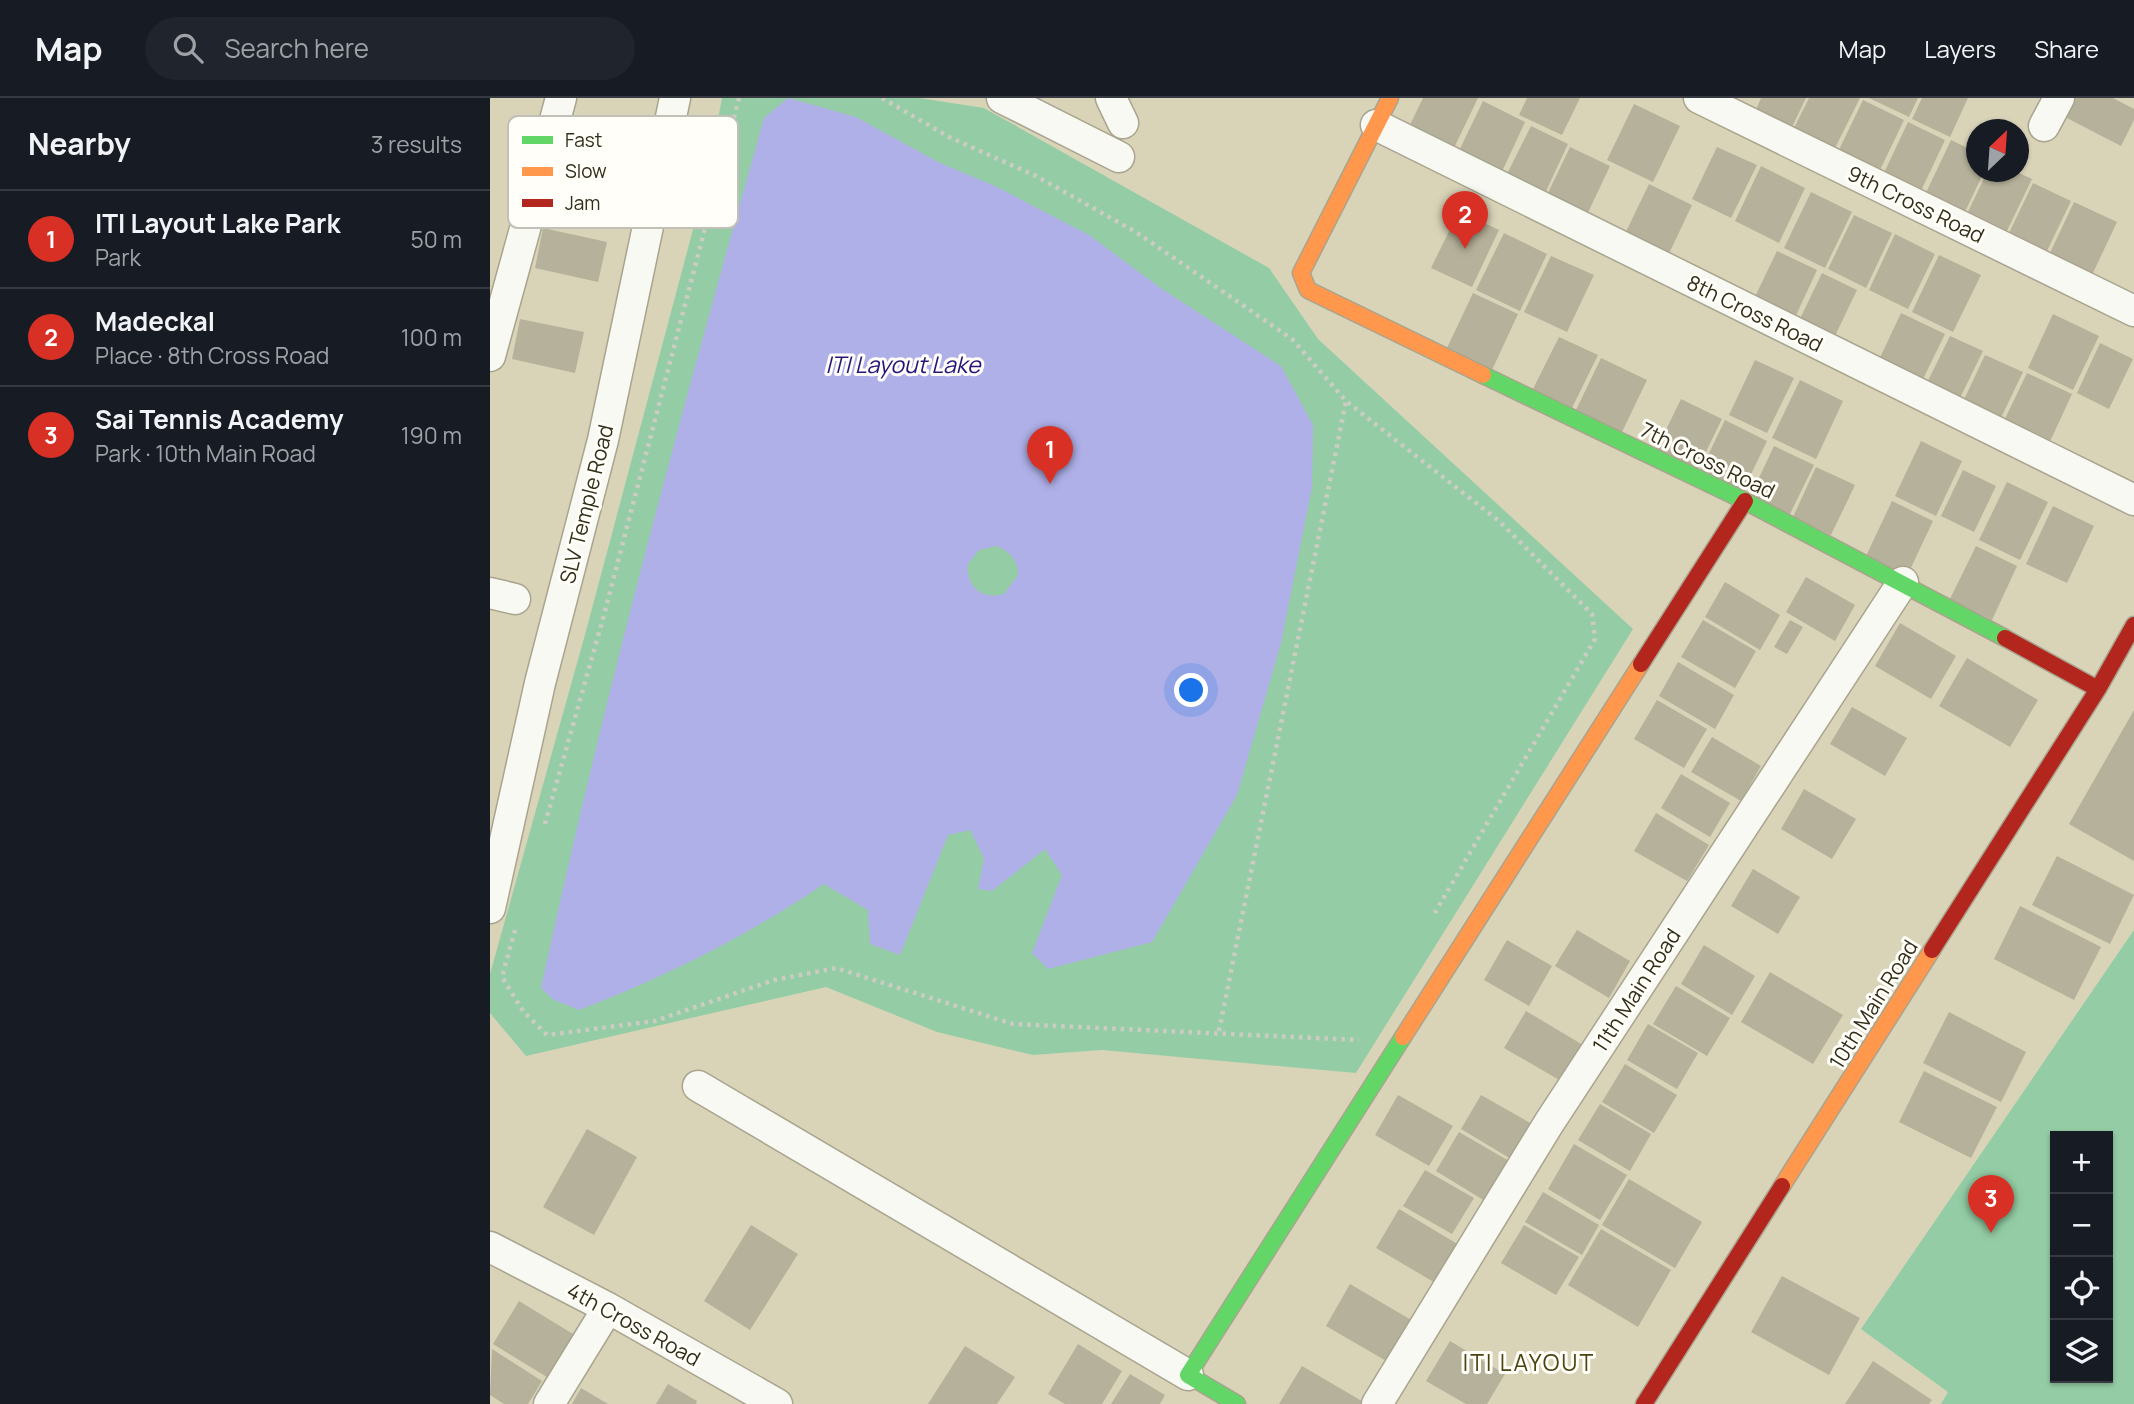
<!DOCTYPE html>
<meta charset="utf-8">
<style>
:root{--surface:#171b24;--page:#20242c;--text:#f1f3f6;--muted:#9ea1a6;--line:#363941;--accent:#d93025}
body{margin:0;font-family:Manrope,sans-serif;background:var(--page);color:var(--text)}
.controls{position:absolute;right:21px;bottom:21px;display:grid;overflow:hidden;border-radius:0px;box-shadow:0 2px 5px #0004}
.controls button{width:63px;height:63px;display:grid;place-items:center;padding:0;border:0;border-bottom:2px solid var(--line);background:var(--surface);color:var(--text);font:35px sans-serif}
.compass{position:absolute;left:1476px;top:21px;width:63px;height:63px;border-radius:50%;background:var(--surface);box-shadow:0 2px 5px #0004;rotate:25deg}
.you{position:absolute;left:702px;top:593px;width:24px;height:24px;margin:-18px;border:5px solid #fff;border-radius:50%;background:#1a73e8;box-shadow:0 0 0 10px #1a73e833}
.badge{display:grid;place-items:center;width:46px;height:46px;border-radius:50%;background:var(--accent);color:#fff;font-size:23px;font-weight:700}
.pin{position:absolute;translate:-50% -58px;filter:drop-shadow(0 2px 4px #0008)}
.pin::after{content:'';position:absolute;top:37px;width:24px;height:21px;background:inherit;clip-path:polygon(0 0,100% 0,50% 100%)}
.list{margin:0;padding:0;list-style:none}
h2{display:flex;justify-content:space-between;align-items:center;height:91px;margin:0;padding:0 28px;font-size:30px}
h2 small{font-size:23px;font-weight:400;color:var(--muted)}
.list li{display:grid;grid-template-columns:46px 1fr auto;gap:21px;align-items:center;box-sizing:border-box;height:98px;padding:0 28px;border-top:2px solid var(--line)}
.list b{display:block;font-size:26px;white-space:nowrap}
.list p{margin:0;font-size:23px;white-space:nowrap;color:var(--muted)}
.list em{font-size:23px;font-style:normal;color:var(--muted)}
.icon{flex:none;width:38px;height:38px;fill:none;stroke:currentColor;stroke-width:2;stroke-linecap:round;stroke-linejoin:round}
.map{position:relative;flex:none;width:1644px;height:1306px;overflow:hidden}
header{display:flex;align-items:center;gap:42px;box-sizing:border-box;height:98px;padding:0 35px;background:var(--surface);border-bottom:2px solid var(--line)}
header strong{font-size:33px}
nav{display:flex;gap:38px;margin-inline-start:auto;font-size:24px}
.search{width:490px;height:63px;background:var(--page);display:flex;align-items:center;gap:18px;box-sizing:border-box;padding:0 24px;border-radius:38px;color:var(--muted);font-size:26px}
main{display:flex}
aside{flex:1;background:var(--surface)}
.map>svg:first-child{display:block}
.green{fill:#94cda5;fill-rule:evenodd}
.water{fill:#afb0e8;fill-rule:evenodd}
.building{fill:#b5b19a}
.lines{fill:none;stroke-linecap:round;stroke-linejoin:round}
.street-casing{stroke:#a8a48e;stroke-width:33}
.fast-casing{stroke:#a8a48e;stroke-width:19}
.slow-casing{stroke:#a8a48e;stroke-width:19}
.jam-casing{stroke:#a8a48e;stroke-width:19}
.path{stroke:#ccccc3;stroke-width:4.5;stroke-dasharray:3.5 5;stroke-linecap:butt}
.street{stroke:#f9f9f4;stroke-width:30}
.fast{stroke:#63d668;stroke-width:16}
.slow{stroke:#ff974d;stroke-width:16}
.jam{stroke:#b3261e;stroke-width:16}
.labels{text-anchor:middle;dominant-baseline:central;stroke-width:6;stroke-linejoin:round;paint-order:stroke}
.street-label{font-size:21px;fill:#312e19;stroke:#fffef9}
.water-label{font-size:23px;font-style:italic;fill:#281479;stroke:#fffef9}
.neighbourhood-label{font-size:23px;letter-spacing:2px;fill:#4b4310;stroke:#fffef9}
.key{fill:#fffef9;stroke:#c1c0b6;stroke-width:2}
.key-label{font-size:19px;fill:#312e19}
</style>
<header>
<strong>Map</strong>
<div class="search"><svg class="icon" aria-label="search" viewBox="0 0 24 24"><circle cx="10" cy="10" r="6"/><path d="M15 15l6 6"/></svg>Search here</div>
<nav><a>Map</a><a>Layers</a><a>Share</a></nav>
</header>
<main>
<aside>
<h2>Nearby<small>3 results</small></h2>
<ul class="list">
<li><span class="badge">1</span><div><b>ITI Layout Lake Park</b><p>Park</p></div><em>50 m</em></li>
<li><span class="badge">2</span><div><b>Madeckal</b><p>Place · 8th Cross Road</p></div><em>100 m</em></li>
<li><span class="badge">3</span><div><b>Sai Tennis Academy</b><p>Park · 10th Main Road</p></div><em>190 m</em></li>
</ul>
</aside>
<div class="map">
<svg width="1644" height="1306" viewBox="0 0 1644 1306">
<rect width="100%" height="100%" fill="#d9d4b8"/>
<!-- green -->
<path class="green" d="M232 0H429L494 10 779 170 828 241 1143 531 866 975 612 952 543 957 447 934 336 889 36 958 0 915V876L96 533 217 79Z
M1644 832V1306H1451L1458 1294 1371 1231ZM1618 1038V1280H1565V1038Z"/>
<!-- water -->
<path class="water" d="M298 0 366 19 448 64 507 89 599 137 672 191 791 268 823 327 822 389 791 545 747 697 662 844 558 871 542 855 572 777 555 751 502 793 488 791 494 760 480 732 458 737 410 857 380 846 378 812 334 786C257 838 176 879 89 912L64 902 51 890C114 597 193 308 274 20ZM506 448C520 453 528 462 528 477L514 496C492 502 476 489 478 466L489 452Z"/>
<!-- building -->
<path class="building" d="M933 0H988L962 54 917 33Z
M1037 0H1090L1072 37 1029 17Z
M1271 0H1316L1301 31 1265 14Z
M1319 0H1370L1344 52 1303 32Z
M1379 0H1428L1419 19Z
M1432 0H1478L1460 39 1422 21Z
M1585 0H1623L1644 11V22L1631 48 1575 19Z
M1373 2 1414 22 1388 76 1347 56Z
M993 3 1035 24 1010 78 967 57Z
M1144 6 1190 28 1163 84 1117 62Z
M1418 24 1455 42 1430 95 1393 77Z
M1041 28 1078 46 1052 102 1013 84Z
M1461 42 1486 54V74H1494L1473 118 1434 99Z
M1080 49 1120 68 1095 121 1055 101Z
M1227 49 1267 67 1241 120 1202 101Z
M1271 68 1315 90 1289 145 1245 123Z
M1497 74H1527L1542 81 1515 137 1476 118Z
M1543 85 1581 103 1556 155 1518 137Z
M1159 86 1202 107 1176 162 1132 142Z
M1321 94 1362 114 1335 170 1294 150Z
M1584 104 1627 124 1601 179 1558 159Z
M969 113 1009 132 982 189 941 170Z
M1364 117 1402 135 1376 190 1338 171Z
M53 130 117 144 108 184 45 170Z
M1014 135 1057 156 1030 213 986 192Z
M1405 136 1445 156 1418 211 1379 192Z
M1287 153 1327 172 1302 226 1261 207Z
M1449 157 1491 177 1463 234 1422 214Z
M1061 158 1104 177 1077 234 1034 214Z
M1332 175 1367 192 1343 242 1308 225Z
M983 195 1028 216 1002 272 957 250Z
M1411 215 1455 236 1430 287 1387 266Z
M1563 216 1609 238 1583 292 1538 270Z
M30 221 94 234 85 275 22 261Z
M1460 238 1493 253 1468 304 1435 289Z
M1069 239 1108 257 1082 310 1043 291Z
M1610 245 1643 261 1619 311 1587 295Z
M1495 257 1533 274 1508 326 1471 308Z
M1111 260 1157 282 1132 334 1086 312Z
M1265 262 1304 280 1277 335 1239 317Z
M1537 275 1582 296 1556 352 1510 331Z
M1310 282 1353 303 1326 361 1282 340Z
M1191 301 1232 321 1206 374 1165 354Z
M1235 322 1277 343 1251 397 1209 376Z
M1431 343 1472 363 1446 418 1405 398Z
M1284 348 1324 367 1299 418 1260 399Z
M1326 369 1365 387 1341 437 1303 419Z
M1473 372 1506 388 1484 434 1451 418Z
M1517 384 1558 404 1530 462 1489 442Z
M1402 403 1443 423 1417 478 1376 458Z
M1563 408 1604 428 1577 485 1536 466Z
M1486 448 1527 468 1502 522 1460 501Z
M1316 479 1365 507 1345 543 1296 514Z
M1235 484 1290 517 1270 552 1215 519Z
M1213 522 1266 553 1245 590 1191 559Z
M1300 522 1313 529 1297 556 1284 549Z
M1410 525 1466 558 1441 601 1385 568Z
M1477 560 1548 602 1520 649 1449 608Z
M1188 564 1244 597 1225 631 1169 598Z
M1167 602 1217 631 1194 670 1144 641Z
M1362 609 1417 640 1395 678 1340 646Z
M1644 612V763L1579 726Z
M1222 639 1271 668 1251 703 1201 674Z
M1191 676 1240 705 1220 739 1171 710Z
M1314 691 1366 721 1342 761 1291 731Z
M1166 715 1219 747 1197 783 1144 753Z
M1567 758 1644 797 1620 846 1542 807Z
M1263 771 1310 799 1288 836 1241 808Z
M1530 808 1611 849 1584 902 1504 861Z
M1087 832 1140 863 1119 900 1065 868Z
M1017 842 1062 868 1039 908 994 882Z
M1214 847 1265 878 1242 917 1191 886Z
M1280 874 1353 917 1323 966 1251 924Z
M1186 888 1240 920 1217 958 1163 926Z
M1036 913 1093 947 1071 983 1014 950Z
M1459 914 1536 954 1511 1004 1433 965Z
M1158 926 1208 955 1187 991 1137 962Z
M1135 966 1187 997 1164 1035 1112 1004Z
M1434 973 1507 1009 1481 1060 1409 1024Z
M908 997 963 1028 939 1068 885 1037Z
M991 997 1042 1026 1021 1061 971 1031Z
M1110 1006 1161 1036 1140 1073 1088 1042Z
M97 1031 147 1059 104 1137 53 1109Z
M969 1034 1019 1063 995 1103 946 1073Z
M1084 1046 1137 1077 1110 1122 1058 1091Z
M935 1072 984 1100 962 1136 913 1108Z
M1139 1081 1212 1124 1185 1170 1112 1127Z
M1053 1094 1109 1127 1092 1157 1035 1124Z
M909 1111 969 1147 947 1186 886 1150Z
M261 1127 308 1156 260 1232 214 1203Z
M1034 1127 1089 1159 1066 1197 1011 1165Z
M1111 1131 1181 1172 1148 1229 1078 1187Z
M1292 1178 1370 1220 1339 1277 1261 1234Z
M860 1186 923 1223 898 1264 836 1228Z
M29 1203 83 1236 57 1279 3 1246Z
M960 1243 1015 1276 997 1306H976L936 1283Z
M588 1246 632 1273 612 1306H575L558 1296Z
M475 1248 525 1279 507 1306H438Z
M2 1251 52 1283 38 1306H14L0 1297Z
M1383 1263 1442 1302 1439 1306H1355Z
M812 1268 877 1306H789Z
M640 1276 675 1297 670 1306H621Z
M178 1286 207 1303 206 1306H166Z
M91 1290 118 1306H82Z"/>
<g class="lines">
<!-- street casing -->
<g class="street-casing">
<path id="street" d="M512 0 629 59
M621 0 633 25
M1209 0 1644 213
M886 27 1644 402
M1554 28 1569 0
M0 258 71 0
M0 495 25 501
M0 810 50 585 113 342 185 0
M208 988 698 1277
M0 1149 118 1210 287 1306
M59 1306 118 1210
M887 1306 1059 1025 1413 484"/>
</g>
<!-- fast casing -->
<g class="fast-casing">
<path id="fast" d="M993 277 1255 403 1515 540
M747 1306 698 1277 913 939"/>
</g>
<!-- slow casing -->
<g class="slow-casing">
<path id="slow" d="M900 0 811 175 818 192 993 277
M913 939 1151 566
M1292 1088 1442 852"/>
</g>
<!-- jam casing -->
<g class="jam-casing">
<path id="jam" d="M1515 540 1608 591
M1151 566 1255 403
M1442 852 1608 591 1644 527
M1154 1306 1292 1088"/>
</g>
<!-- path -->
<path class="path" d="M392 0 459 39 546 78 646 134 802 241 856 303 1009 423 1102 516 1105 541 943 818
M55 726 114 517 249 0
M25 832 12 879 33 913 57 937 165 923 284 882 346 870 523 926 869 942
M729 933 856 303"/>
<!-- street -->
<use href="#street" class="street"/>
<!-- fast -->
<use href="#fast" class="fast"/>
<!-- slow -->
<use href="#slow" class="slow"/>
<!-- jam -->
<use href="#jam" class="jam"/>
</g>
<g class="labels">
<!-- street labels -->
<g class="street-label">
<text transform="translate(1426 106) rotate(26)">9th Cross Road</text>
<text transform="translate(1265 215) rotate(26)">8th Cross Road</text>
<text transform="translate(1218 362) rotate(26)">7th Cross Road</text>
<text transform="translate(96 406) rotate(-76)">SLV Temple Road</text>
<text transform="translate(1146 892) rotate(-57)">11th Main Road</text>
<text transform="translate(1383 906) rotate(-58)">10th Main Road</text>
<text transform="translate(144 1226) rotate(29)">4th Cross Road</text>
</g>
<!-- water labels -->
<g class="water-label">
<text x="413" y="266">ITI Layout Lake</text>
</g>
<!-- neighbourhood labels -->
<g class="neighbourhood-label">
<text x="1039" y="1264">ITI LAYOUT</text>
</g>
</g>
<!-- legend -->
<rect x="18" y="18" width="230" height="112" rx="10" class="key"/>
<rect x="32" y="38" width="31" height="8" fill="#63d668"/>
<rect x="32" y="69" width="31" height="9" fill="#ff974d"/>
<rect x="32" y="101" width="31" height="8" fill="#b3261e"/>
<g class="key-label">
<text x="75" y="49">Fast</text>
<text x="75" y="80">Slow</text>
<text x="75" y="112">Jam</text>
</g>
</svg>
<div class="controls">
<button>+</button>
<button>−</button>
<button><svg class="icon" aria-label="locate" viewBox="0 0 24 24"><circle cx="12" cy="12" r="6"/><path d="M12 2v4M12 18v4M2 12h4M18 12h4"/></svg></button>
<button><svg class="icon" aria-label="layers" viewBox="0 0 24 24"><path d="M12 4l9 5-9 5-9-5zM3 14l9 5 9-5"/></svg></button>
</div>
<svg class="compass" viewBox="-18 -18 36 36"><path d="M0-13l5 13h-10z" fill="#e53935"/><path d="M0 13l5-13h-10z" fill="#9ea1a6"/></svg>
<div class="you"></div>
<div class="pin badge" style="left:560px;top:386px">1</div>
<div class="pin badge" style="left:975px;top:151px">2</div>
<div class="pin badge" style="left:1501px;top:1135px">3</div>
</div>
</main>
